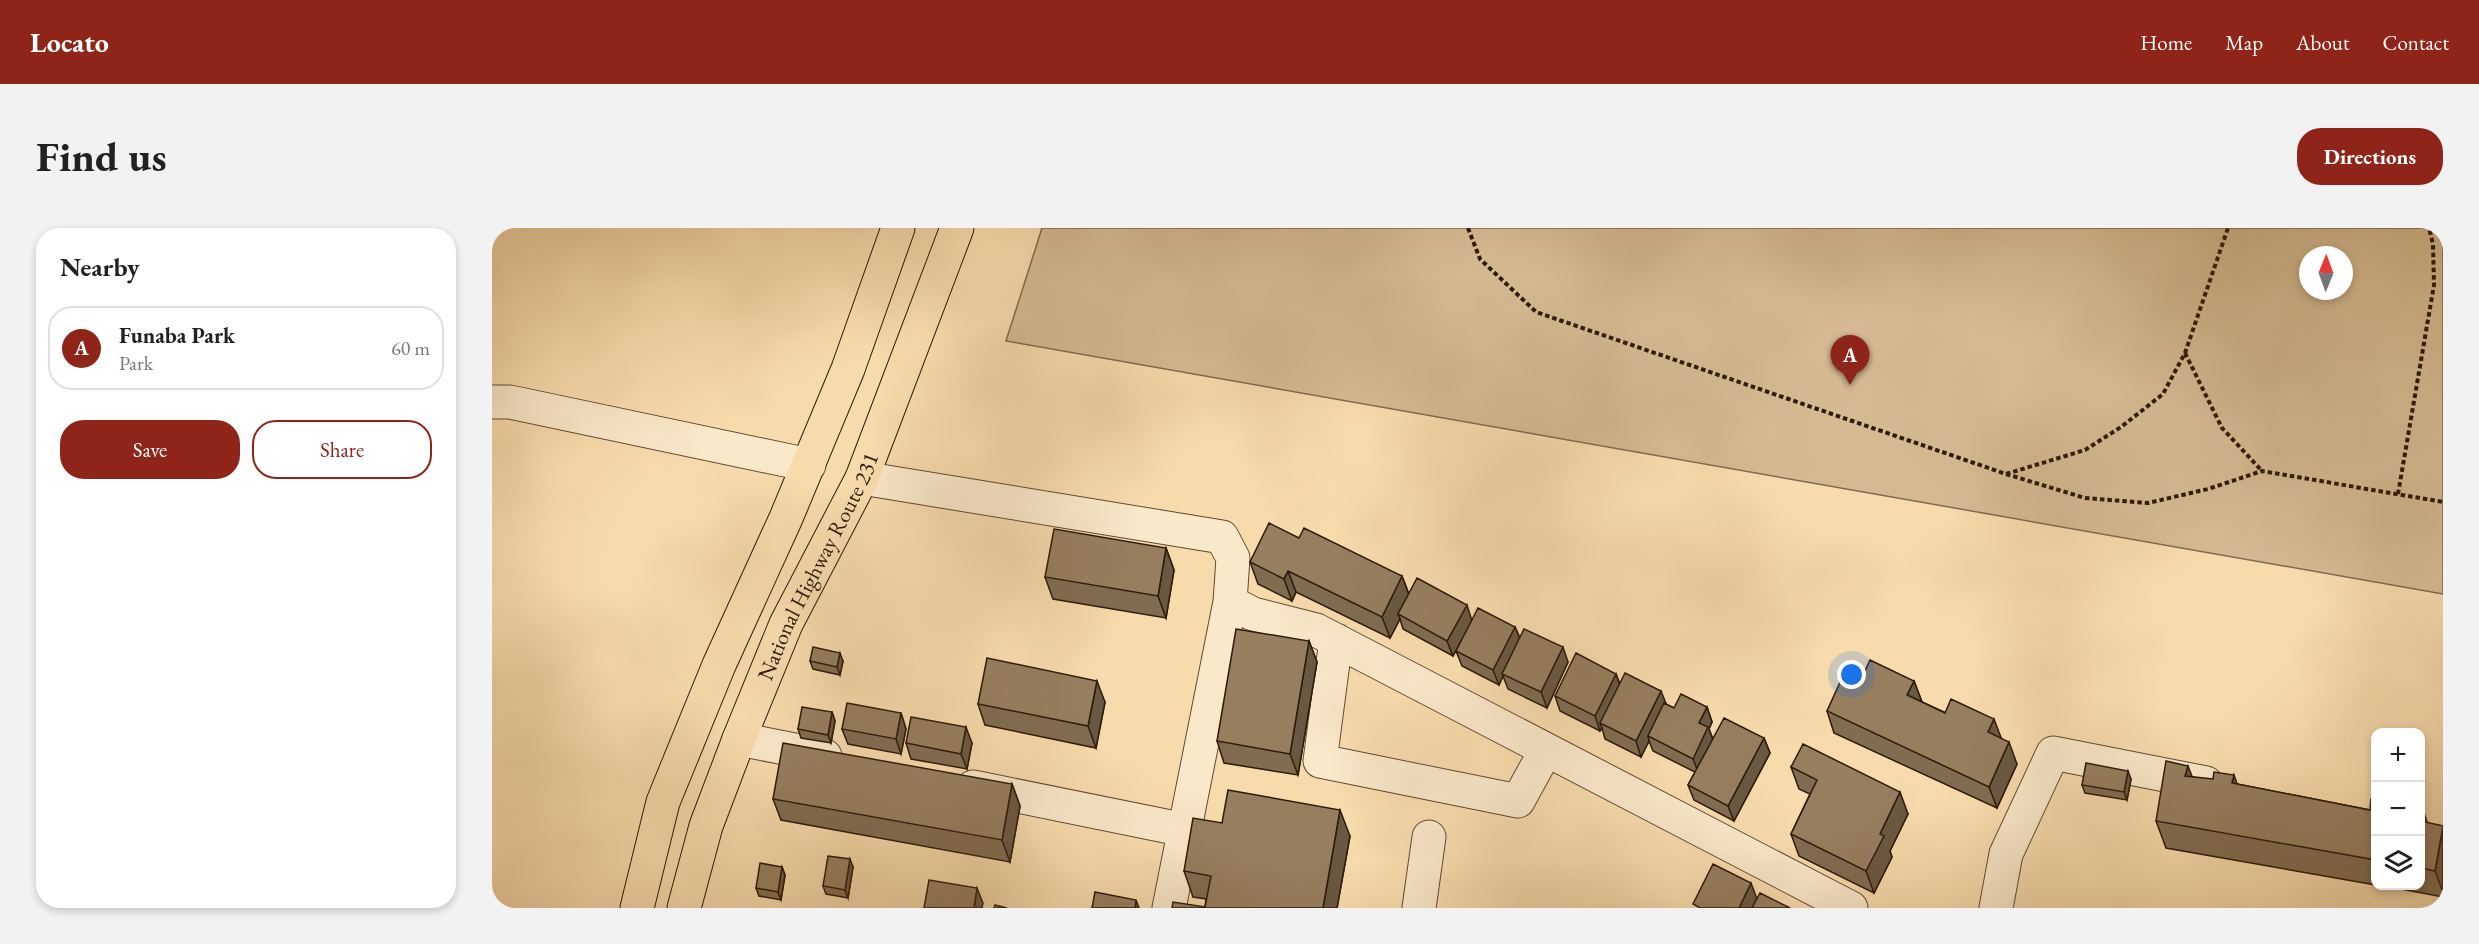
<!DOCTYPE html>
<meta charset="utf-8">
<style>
:root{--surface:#fff;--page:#f2f2f2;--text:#202124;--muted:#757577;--line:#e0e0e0;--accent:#8f2418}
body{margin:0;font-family:"EB Garamond",serif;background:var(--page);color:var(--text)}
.controls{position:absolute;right:18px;bottom:18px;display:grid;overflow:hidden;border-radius:12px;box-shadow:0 3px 9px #0003}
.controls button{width:54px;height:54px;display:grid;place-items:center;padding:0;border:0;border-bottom:2px solid var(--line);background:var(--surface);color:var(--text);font:30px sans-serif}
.compass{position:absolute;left:1807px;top:18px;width:54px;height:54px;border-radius:50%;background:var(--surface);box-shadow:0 3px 9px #0003;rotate:1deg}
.you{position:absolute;left:1360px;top:447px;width:21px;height:21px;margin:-15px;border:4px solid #fff;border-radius:50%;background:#1a73e8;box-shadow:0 0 0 9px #1a73e833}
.badge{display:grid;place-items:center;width:39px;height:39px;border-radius:50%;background:var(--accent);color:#fff;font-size:20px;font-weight:700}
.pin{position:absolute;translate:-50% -50px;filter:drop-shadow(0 2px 3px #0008)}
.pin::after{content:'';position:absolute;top:32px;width:21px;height:18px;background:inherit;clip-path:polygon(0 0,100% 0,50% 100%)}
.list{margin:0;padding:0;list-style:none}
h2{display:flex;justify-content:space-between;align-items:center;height:78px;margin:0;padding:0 24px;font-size:26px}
h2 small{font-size:20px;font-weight:400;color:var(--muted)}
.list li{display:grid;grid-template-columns:39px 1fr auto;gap:18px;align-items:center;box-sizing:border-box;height:84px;margin:0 12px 12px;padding:0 12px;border:2px solid var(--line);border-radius:24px}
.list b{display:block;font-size:22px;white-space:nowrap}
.list p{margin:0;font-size:20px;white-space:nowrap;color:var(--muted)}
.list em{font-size:20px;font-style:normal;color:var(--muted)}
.actions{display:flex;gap:12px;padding:18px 24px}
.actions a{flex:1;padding:14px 0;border:2px solid var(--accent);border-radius:24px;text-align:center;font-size:21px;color:var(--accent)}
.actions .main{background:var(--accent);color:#fff}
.icon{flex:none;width:33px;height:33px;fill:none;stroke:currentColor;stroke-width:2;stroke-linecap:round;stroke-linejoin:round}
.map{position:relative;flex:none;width:1951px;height:680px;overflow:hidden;border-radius:24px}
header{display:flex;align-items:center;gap:36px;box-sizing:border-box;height:84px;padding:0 30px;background:var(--accent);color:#fff}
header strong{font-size:28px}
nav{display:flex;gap:33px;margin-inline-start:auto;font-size:21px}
.intro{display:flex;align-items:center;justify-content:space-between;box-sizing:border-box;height:144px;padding:0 36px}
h1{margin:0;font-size:42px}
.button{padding:15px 27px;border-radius:24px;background:var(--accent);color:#fff;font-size:21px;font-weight:700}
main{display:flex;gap:36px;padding:0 36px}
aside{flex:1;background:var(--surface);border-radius:24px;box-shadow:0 3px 9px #0003}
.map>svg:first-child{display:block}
.green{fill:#d5ba91;stroke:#806a4e;stroke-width:1.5;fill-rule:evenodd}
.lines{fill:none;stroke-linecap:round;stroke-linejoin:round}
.minor-casing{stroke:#5f4a33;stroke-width:35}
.highway-casing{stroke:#2c1a0a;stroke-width:35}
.path{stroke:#2c1a0a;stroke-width:4;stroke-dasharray:4.5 3;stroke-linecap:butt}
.minor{stroke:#fae8ca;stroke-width:33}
.highway{stroke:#f8dbad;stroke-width:33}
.wall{fill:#816c52;stroke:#2c1a0a;stroke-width:1.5}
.shaded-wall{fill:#695842;stroke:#2c1a0a;stroke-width:1.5}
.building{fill:#967e5f;stroke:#2c1a0a;stroke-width:1.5}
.labels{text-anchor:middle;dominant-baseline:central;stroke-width:5;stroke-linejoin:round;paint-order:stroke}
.street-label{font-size:22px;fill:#2c1a0a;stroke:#fae8ca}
</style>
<header>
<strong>Locato</strong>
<nav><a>Home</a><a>Map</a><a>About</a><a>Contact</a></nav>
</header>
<div class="intro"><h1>Find us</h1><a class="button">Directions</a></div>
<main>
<aside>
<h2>Nearby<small></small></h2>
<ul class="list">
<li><span class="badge">A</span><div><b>Funaba Park</b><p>Park</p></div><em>60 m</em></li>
</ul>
<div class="actions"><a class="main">Save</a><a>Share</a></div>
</aside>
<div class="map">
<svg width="1951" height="680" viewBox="0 0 1951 680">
<rect width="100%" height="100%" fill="#f8dbad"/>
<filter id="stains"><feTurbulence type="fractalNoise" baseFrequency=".00333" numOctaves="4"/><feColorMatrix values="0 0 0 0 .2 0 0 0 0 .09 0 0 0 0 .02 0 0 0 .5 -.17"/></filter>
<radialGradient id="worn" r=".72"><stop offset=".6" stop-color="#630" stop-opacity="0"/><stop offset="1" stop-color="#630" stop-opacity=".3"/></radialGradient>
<!-- green -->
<path class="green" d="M550 0H1951V366L514 113ZM1816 27H1852V63H1816Z"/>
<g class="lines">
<!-- minor casing -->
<g class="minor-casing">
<path id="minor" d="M0 174H18L317 237
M370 250 730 309 741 330 738 374 761 386 824 402 1359 680
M844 412 828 533 1026 573 1054 522
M247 511 333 528
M481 559 693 602
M677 680 738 374
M927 680 937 609
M1504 680 1514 626 1561 525 1714 555"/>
</g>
<!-- highway casing -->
<g class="highway-casing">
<g id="highway">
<path d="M145 680 171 574 227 437 294 290 356 141 406 0"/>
<path id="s1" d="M192 680 214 598 247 511 294 396 370 250 465 0"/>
</g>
</g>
<!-- path -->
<path class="path" d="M976 0 988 31 1044 84 1514 246 1593 270 1656 275 1716 261 1770 243 1951 274
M1693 125 1730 200 1770 243
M1514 246 1593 222 1629 199 1671 166 1693 125 1736 0
M1906 266 1942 57 1941 16 1937 0"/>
<!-- minor -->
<use href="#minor" class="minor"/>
<!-- highway -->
<use href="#highway" class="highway"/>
</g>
<!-- wall -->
<path class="wall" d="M807 310 910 348 917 366 980 392 1023 399 1028 410 1076 434 1055 480 1016 461 1011 448 1007 457 970 438 964 423 975 402 961 428 911 401 908 391 898 410 804 364 800 373 766 356 758 334Z
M674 320 682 342 674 390 561 371 553 349Z
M817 413 825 434 806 547 732 535 725 513Z
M318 433H351L348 447 321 441Z
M1124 446 1128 456 1182 480 1215 479 1220 494 1217 501 1221 511 1272 510 1278 525 1242 593 1202 572 1196 557 1203 544 1161 523 1157 513 1149 529 1113 511 1110 500 1108 503 1068 483 1063 468Z
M1371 447 1422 453 1430 474 1509 510 1525 536 1505 580 1342 505 1335 483Z
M613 474 604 520 493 497 486 476Z
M340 484 343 493 339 515 309 510 306 501Z
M409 485 414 501 409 526 356 516 350 501Z
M414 515H480L475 541 419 531Z
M1299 539 1416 586 1398 623 1400 629 1382 665 1307 628 1299 606 1318 566 1307 561Z
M1700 549 1745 556 1878 582 1884 572V657L1674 620 1664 593Z
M1639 551 1635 572 1593 565 1590 557Z
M520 556 528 578 518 634 289 592 281 571Z
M1929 581 1935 595 1951 598V669L1888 657H1929Z
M730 595 858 608 845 680H680L713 679 714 671 701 669 692 643Z
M290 639 293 647 289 672 267 668 264 660Z
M361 639 356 670 334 666 331 658Z"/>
<!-- shaded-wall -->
<path class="shaded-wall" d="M674 320 682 342 674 390 666 368Z
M796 343 804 364 800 373 792 351Z
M910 348 918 370 906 386 908 391 898 410 890 389Z
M975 377 980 393 961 428 955 413Z
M1023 399 1029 414 1010 446 1011 448 1007 457 1001 442Z
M817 413 825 434 806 547 798 526Z
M1071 419 1076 434 1055 480 1049 464Z
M348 425 351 433 348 447 345 439Z
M1124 446 1129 461 1108 495 1110 500 1108 503 1103 488Z
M605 453 613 474 604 520 596 498Z
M1422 453 1430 474 1415 467Z
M1169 463 1175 478 1156 508 1157 513 1149 529 1144 513Z
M1215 479 1220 494 1217 501 1222 515 1207 546 1201 531 1207 495Z
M340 484 343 493 339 515 336 507Z
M409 485 414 501 409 526 404 511Z
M1502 491 1510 512 1496 504Z
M474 499 480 515 475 541 469 526Z
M1272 510 1278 525 1242 593 1236 578Z
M1517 514 1525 536 1505 580 1497 559Z
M1696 538 1706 564 1693 548Z
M1636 543 1639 551 1635 572 1632 564Z
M1742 547 1751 573 1740 555Z
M520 556 528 578 518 634 510 612Z
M1408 564 1416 586 1398 623 1400 629 1382 665 1374 643 1388 606Z
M848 582 858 608 845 680H831Z
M1931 582 1940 608 1929 593Z
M1951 602V664L1943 643Z
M358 631 361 639 356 670 353 662Z
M290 639 293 647 289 672 286 664Z
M1259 655 1265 671 1260 680H1247Z
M485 660 491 675 490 680H482Z
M644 672 647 680H643Z"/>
<!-- building -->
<path class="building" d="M777 295 807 310 812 300 910 348 890 389 796 343 792 351 758 334Z
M562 301 674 320 666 368 553 349Z
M925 350 975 377 955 413 906 386Z
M986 380 1023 399 1001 442 964 423Z
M744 401 817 413 798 526 725 513Z
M1032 401 1071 419 1049 464 1010 446Z
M321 419 348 425 345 439 318 433Z
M1084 425 1124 446 1103 488 1063 468Z
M495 430 605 453 596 498 486 476Z
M1378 432 1422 453 1415 467 1453 485 1459 471 1502 491 1496 504 1517 514 1497 559 1335 483 1355 439 1371 447Z
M1133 445 1169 463 1144 513 1108 495Z
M1189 466 1215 479 1207 495 1216 499 1201 531 1156 508 1172 475 1182 480Z
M355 475 409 485 404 511 350 501Z
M310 479 340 484 336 507 306 501Z
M419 489 474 499 469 526 414 515Z
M1232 490 1272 510 1236 578 1196 557Z
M291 515 520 556 510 612 281 571Z
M1311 516 1408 564 1388 606 1392 608 1374 643 1299 606 1325 552 1299 539Z
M1674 533 1696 538 1693 548 1721 551 1722 544 1742 547 1740 555 1878 582 1879 571 1884 572V632L1664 593Z
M1594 535 1636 543 1632 564 1590 557Z
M736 562 848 582 831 680H680L681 674 713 679 719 648 692 643 701 590 730 595Z
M1929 581 1931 582 1929 593 1951 598 1943 643 1929 640Z
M336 628 358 631 353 662 331 658Z
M268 635 290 639 286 664 264 660Z
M1221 636 1259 655 1247 680H1208L1201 676Z
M437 652 485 660 482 680H432Z
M603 664 644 672 643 680H600Z
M1268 665 1298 680H1260Z
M503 677 515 680H502Z"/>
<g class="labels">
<!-- street labels -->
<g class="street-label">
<text stroke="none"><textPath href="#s1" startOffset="368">National Highway Route 231</textPath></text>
</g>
</g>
<rect width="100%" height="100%" filter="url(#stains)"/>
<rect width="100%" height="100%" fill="url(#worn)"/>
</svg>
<div class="controls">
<button>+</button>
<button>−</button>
<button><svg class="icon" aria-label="layers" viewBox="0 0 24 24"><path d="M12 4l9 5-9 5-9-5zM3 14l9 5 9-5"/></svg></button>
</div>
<svg class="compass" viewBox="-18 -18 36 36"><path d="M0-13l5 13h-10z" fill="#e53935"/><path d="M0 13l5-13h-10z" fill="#757577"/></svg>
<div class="you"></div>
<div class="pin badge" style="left:1358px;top:157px">A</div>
</div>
</main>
